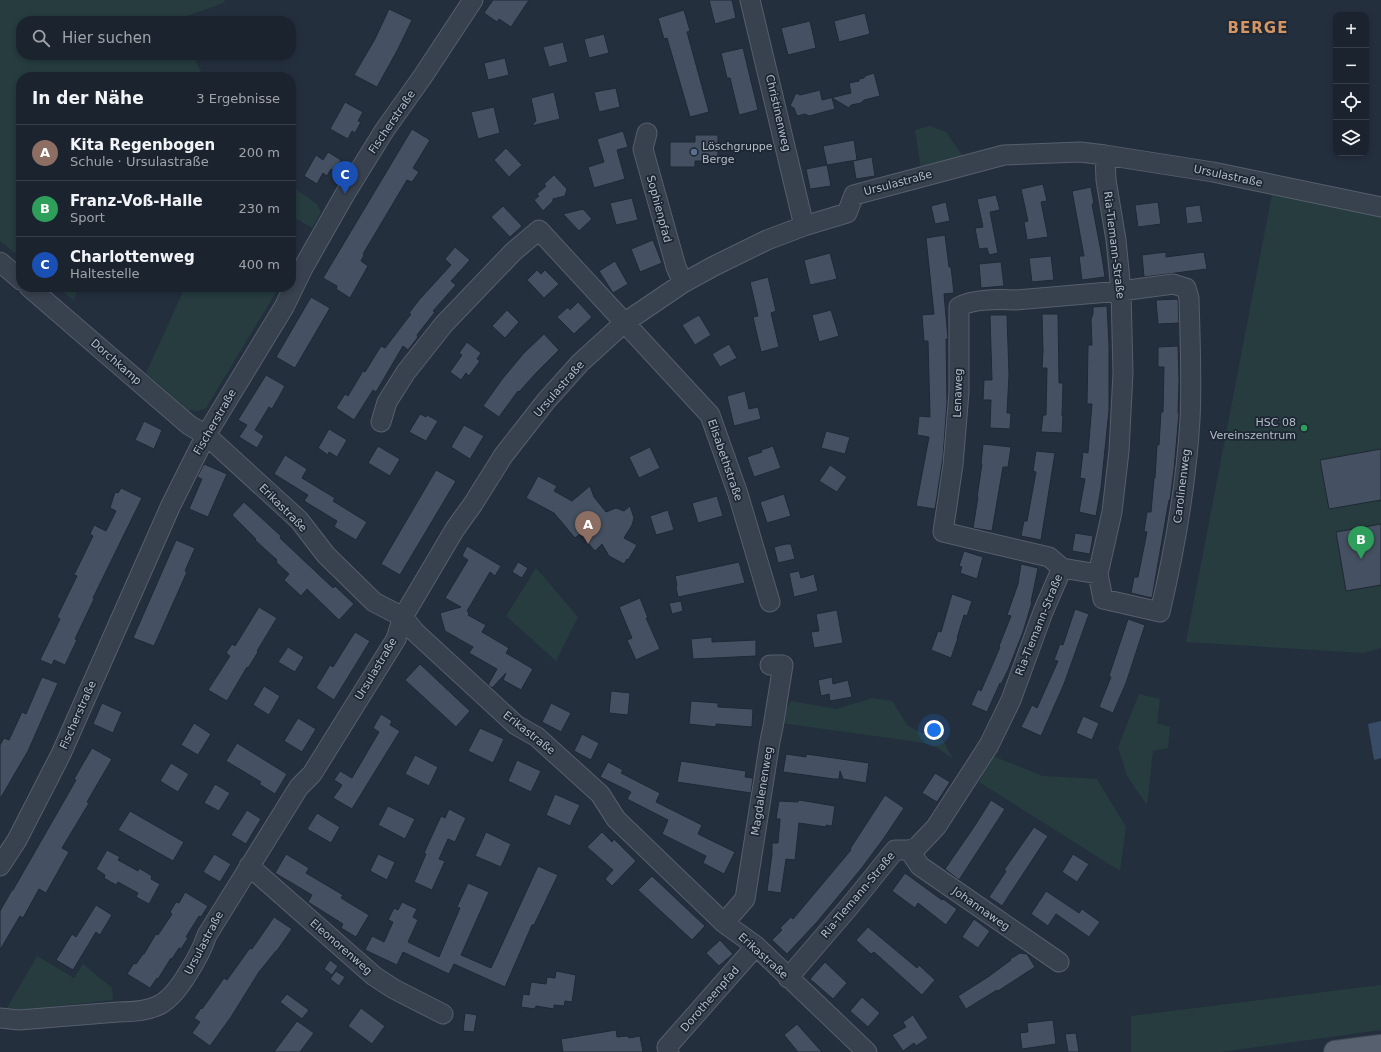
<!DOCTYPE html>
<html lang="de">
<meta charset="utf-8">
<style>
:root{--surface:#1b232e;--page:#282f3a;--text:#f1f3f6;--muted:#a0a4aa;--line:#39404a;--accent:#8ab4f8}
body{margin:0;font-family:"DejaVu Sans",sans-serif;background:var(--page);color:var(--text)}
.controls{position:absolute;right:12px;top:12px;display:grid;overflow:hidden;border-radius:8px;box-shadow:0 2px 6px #0003}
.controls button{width:36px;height:36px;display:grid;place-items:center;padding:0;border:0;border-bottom:1px solid var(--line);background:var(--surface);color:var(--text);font:20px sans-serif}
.you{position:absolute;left:934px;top:730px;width:14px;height:14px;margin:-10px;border:3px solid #fff;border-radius:50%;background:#1a73e8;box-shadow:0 0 0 6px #1a73e833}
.badge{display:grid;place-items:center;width:26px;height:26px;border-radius:50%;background:var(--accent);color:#fff;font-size:13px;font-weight:700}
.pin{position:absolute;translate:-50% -33px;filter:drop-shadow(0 1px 2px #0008)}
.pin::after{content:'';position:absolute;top:21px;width:14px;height:12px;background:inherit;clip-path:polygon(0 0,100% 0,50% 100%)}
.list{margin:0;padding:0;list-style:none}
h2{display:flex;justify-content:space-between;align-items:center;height:52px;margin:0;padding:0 16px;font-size:17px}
h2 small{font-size:13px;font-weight:400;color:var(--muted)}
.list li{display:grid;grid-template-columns:26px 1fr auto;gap:12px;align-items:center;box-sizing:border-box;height:56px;padding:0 16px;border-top:1px solid var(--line)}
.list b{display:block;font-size:15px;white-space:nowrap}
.list p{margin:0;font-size:13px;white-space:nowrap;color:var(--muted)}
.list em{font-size:13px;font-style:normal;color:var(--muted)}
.icon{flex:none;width:22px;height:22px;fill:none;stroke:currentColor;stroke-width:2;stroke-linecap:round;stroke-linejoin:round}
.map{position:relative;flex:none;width:1381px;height:1052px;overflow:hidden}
.search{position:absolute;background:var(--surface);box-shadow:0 2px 6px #0003;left:16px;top:16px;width:280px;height:44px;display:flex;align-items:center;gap:10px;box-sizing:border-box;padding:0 14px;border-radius:16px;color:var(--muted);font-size:15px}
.panel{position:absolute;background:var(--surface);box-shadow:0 2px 6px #0003;left:16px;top:72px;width:280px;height:220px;border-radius:16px}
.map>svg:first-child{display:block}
.green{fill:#263c3f}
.water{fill:#394c67}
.building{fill:#455162;stroke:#1f2835}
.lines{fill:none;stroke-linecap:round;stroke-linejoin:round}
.minor-casing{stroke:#565f6c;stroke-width:21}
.major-casing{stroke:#414a57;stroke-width:24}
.minor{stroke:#38414e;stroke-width:19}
.major{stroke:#56606e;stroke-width:22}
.service-dot{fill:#5c6f8a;stroke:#1d2633;stroke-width:1.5}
.leisure-dot{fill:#2e9e5b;stroke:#1d2633;stroke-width:1.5}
.labels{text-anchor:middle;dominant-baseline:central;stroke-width:3.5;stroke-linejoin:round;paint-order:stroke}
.street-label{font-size:11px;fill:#b4bcc9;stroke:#1d2633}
.poi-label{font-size:11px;fill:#b4bcc9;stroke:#1d2633;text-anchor:start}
.district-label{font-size:15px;font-weight:bold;letter-spacing:1px;fill:#d59563;stroke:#1d2633}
</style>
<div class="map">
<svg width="1381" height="1052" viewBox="0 0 1381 1052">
<rect width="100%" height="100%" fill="#242f3e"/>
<!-- green -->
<path class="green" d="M0 0H226L221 4 172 21H21V55H192L204 77H21V258L0 241Z
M930 126 946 132 964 158 921 169 915 130Z
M291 186 317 204 321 212 312 228 291 215Z
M1272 194 1381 215V648L1363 653 1186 642Z
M57 287H80L73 300Z
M184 287H275L278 289 206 408 198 411 188 410 146 373 182 294Z
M536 568 578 617 556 661 506 616Z
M1139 694 1160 699 1157 723 1170 727 1168 748 1153 751 1147 805 1127 776 1118 747Z
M873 698 892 701 908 726 922 733 933 734 943 740 953 759 938 748 925 743 781 723 782 715 791 701 836 709Z
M993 756 1043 776 1097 779 1126 827 1120 871 979 782Z
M37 956 74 978 83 964 112 988 113 1000 21 1010 7 1008Z
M1381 985V1030L1221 1052H1131V1016Z"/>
<!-- water -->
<path class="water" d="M1381 721V758L1374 760 1368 724Z"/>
<!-- building -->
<path class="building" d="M493 0H529L511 27 499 19 497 22 484 13Z
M709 0H732L736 18 715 24Z
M389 9 412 20 398 49 377 87 354 75 375 39Z
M684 10 690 31 687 32 709 112 690 117 667 38 664 39 658 18Z
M865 13 870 34 839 42 834 21Z
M810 21 816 48 788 55 781 28Z
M604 34 609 53 589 58 584 39Z
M563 42 568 62 549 67 543 47Z
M743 48 758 110 739 115 730 78H727L721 53Z
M505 58 509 75 488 80 484 63Z
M874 73 880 96 864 100 861 103 851 105 849 108 832 98 835 109 809 116 805 114 797 116 794 108 790 106 796 93 800 95 820 90 822 100 851 93 849 83 859 81V79L864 78 865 76Z
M616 88 620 107 599 112 594 92Z
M554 92 560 119 531 126 536 121 531 98Z
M345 102 363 112 358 121 361 122 355 133 352 131 348 139 330 129Z
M494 107 500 133 478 139 471 112Z
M412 129 430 140 413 168 419 172 412 182 407 180 363 254 364 255 361 261 368 266 350 298 336 289 337 286 323 278Z
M623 131 628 147 617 150 625 179 594 188 588 167 604 162 597 139Z
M695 135H718V161H695V167H670V142H695Z
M854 140 857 160 827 165 823 146Z
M506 148 522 165 509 177 494 160Z
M328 152 341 160 334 171 331 169 327 176 323 173 317 184 304 176 316 155 323 160Z
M872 157 875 176 856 179 853 161Z
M827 165 831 186 810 189 806 169Z
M554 175 567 189 565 196 553 199V201L543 211 534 200 539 196 537 194 546 186 544 184Z
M1043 184 1047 201 1041 202 1048 237 1027 240 1024 222 1028 221 1021 189Z
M1091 187 1094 204H1092L1102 257 1105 277 1082 280 1079 256H1084L1072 191Z
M996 195 1000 210 990 212 998 253 989 255 987 248 979 249 975 228 983 227 977 199Z
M632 198 638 220 616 225 610 203Z
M946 202 950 221 935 224 931 206Z
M1158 202 1161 224 1138 227 1135 205Z
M1200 205 1203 222 1187 224 1185 207Z
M503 206 522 226 510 237 491 217Z
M583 209 592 219 579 231 563 214Z
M945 235 949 267H951L954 293 944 294 948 339H946L947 402 943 457 935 509 916 506 929 437 917 435 919 416 930 417 928 341H924L922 315 934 314 926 238Z
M653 240 662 263 640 272 631 249Z
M455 247 470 260 451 281 456 285 433 311 435 312 417 335 418 337 408 350 403 346 376 392 373 390 354 420 336 408 345 394 348 396 363 371 365 372 381 346 385 348 411 314 409 313 419 300 451 265 445 259Z
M1166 252V257L1204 252 1207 269 1144 277 1142 255Z
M830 253 837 279 810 285 804 260Z
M1051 256 1054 280 1032 282 1029 258Z
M615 261 628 284 613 293 599 271Z
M999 262H1001L1004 286 981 288 979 264Z
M537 270 541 274 545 270 559 284 544 298 527 280Z
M768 277 776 311 771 313 779 347 761 352 753 317 758 316 750 282Z
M311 297 330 308 295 368 276 357Z
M1178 299 1179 323 1158 324 1156 300Z
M578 302 592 317 574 334 557 317 568 307 570 310Z
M1107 306 1109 345V410L1101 488 1096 516 1079 512 1085 479 1080 478 1083 452 1088 453 1092 404H1087L1088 345H1092L1091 319 1093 314V307Z
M507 310 519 322 505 338 492 326Z
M831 310 839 336 819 342 812 315Z
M1042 314H1058L1059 383H1063L1062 416H1063L1062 433 1041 432 1043 415H1046L1047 368H1042L1043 351Z
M699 315 711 335 695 345 682 325Z
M990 315H1007L1009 375 1007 413H1011L1010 429 990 428 991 400H983L984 380H992Z
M544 334 559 350 536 373 519 392 518 391 499 417 483 406 503 378 524 353Z
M467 342 481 353 477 359 480 361 469 376 466 373 461 380 450 372 462 355 459 353Z
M729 344 737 358 720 367 712 354Z
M1178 346 1179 380 1178 413H1179L1174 470 1170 500H1169L1152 598 1131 593 1134 577H1138L1147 532 1144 531 1147 512H1151L1154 478H1155L1157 445H1159L1161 412H1163L1164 367H1158V347Z
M266 375 285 386 272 409 269 407 255 430 264 436 257 448 239 437 247 425 238 420Z
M745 391 749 409 758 407 761 419 734 426 727 396Z
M420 414 426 417 427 415 438 421 426 441 409 432Z
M144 421 162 430 154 449 135 440Z
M464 425 484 436 470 459 451 447Z
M329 429 347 440 337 457 329 452 328 455 318 448Z
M826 431 850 437 845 454 821 448Z
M983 444 1011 447 1008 467H1003L992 531 973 528 978 497H977L982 464H981Z
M378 446 400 459 390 476 368 463Z
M773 446 781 468 754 477 747 457 762 452 761 450Z
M650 447 660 468 639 478 629 457Z
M1381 449V500L1329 509 1320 460Z
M1036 451 1055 453 1041 540 1021 536 1024 521H1027L1036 472 1033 471Z
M285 455 307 469 302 478 335 498 333 501 367 522 356 540 334 527 337 521 304 501 308 495 274 474Z
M204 464 227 474 208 517 189 509 202 479 197 477Z
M830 465 847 477 837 492 819 481Z
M436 470 456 481 400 575 381 564Z
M538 476 557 486 554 491 572 501 590 486 594 497 606 512 616 508 624 511 630 506 634 518 632 525 624 538 637 545 628 560 627 559 624 564 609 556 602 544 595 551 580 534 575 538 554 513 526 498Z
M121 488 142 498 93 598 94 599 75 639 77 640 65 665 54 660 52 665 40 660 60 619 57 617 77 576 74 575 93 536 90 534 94 525 106 531 116 511 110 508 115 492 118 493Z
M784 494 791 516 767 523 760 502Z
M717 496 723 516 698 523 692 503Z
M244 502 281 536 280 538 333 588 335 586 354 604 339 620 307 589 301 596 284 580 289 574 276 562 277 560 255 540 256 539 232 515Z
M668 510 674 530 656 535 650 516Z
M1381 524V585L1346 591 1336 532Z
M1075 533 1093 536 1090 554 1072 551Z
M176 540 195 548 185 571 187 572 154 646 133 638Z
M786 544H791L795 559 778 563 774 547Z
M467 546 501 566 495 576 490 572 467 611 469 613 468 615 486 625 482 632 509 648 506 653 533 669 521 690 503 680 506 673 492 688 488 685 497 669 469 653 473 647 445 631 440 613 461 607 445 598 468 560 462 556Z
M964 551 983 557 977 579 960 573 962 567 959 566Z
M518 562 528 568 522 578 512 572Z
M739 562 745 583 678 597 676 588 677 585 675 576Z
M1021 564 1038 568 1031 602H1032L1023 632 1008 670 1001 684 1000 683 987 712 971 705 978 689 981 691 1000 647 999 646 1011 616 1007 615 1018 584Z
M799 571 801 578 814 574 818 591 794 597 789 573Z
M952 594 972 601 967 616 964 615 957 638H958L951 658 931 650 938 631 941 632Z
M640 598 648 618H646L660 649 636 660 627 640 632 638 619 607Z
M681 601 683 611 672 614 669 603Z
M259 607 277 618 257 651 258 652 248 668 247 667 227 701 208 690 230 656 226 653 232 644 235 646Z
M1075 609 1089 614 1064 684 1041 736 1021 727 1032 705 1037 708 1058 661 1054 660 1060 644 1063 645Z
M837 610 843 643 814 648 811 632 819 631 816 614Z
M1128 619 1145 625 1126 683 1113 713 1099 707 1111 677 1109 676Z
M355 632 370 641 334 700 316 688 330 665 333 667Z
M712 637V642L756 640V656L693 659 691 639Z
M288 647 304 657 295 672 278 662Z
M420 664 470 711 456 727 405 680Z
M42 677 58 683 28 751 0 799V745L4 738 9 740 22 712 26 714Z
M832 677 833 684 848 680 852 697 830 701 829 694 821 696 818 680Z
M264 686 280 696 269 715 253 705Z
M611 691 630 693 628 715 609 713Z
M691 701 718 703V707L753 709 752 727 716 724V727L689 724Z
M102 703 122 712 113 733 93 724Z
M551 703 571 713 561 732 542 722Z
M381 714 392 721 390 725 400 731 352 809 333 798 342 785 334 780 340 771 352 778 379 732 373 728Z
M1083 716 1099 723 1092 740 1076 733Z
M298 718 316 729 302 752 284 741Z
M194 723 211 734 198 755 181 745Z
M480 728 504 739 493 763 468 751Z
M582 734 599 743 591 760 574 751Z
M237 743 287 774 275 794 259 784 261 782 226 761Z
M92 748 112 759 87 802 89 803 62 848 69 852 46 893 39 889 23 918 20 916 0 950V911L12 890H13L76 780 74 779Z
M786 754 806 757V754L869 763 866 783 843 779 840 771 839 779H834L783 772Z
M415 755 438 767 429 786 405 774Z
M517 760 541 771 531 792 508 781Z
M681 761 746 771 745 777 753 778 751 793 677 782Z
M608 762 623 770 621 773 660 793 656 802 702 825 698 834 735 852 724 874 703 863 706 856 662 834 668 820 627 799 631 792 600 777Z
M171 763 189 774 178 792 160 781Z
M935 773 950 782 937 802 922 793Z
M215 784 230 793 219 811 204 803Z
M555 794 580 805 570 826 546 815Z
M885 795 904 808 884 838 861 869 817 922 787 954 772 940 782 930 780 928 791 917 793 919 851 850 850 849Z
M799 800 835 806 832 826 826 825V827L799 823 795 860 786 859 781 893 767 891 772 854V843H778L780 819H776L779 801 798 802Z
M991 800 1005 809 959 880 945 869 974 827Z
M388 806 415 819 405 839 378 825Z
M449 809 466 818 455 842 448 839 439 859 445 861 432 890 414 882 426 854 424 853 441 816 445 818Z
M247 810 261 819 246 844 231 835Z
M130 811 184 842 173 861 118 830Z
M317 813 340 827 331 843 307 829Z
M1034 827 1048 836 1002 906 989 897 1005 873 1006 871 1004 870Z
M486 832 511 844 501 867 475 856Z
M602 832 612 842 614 839 636 861 612 886 605 879 613 870 587 847Z
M107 850 120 857 118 860 138 871 139 868 152 876 151 879 160 884 149 904 136 897 138 893 118 882 116 885 104 878 105 875 96 869Z
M214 854 231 864 220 882 203 872Z
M286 854 309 868 306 873 343 895 341 898 369 915 356 937 341 928 343 924 308 902 312 895 275 873Z
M378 854 395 862 387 880 370 871Z
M1073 854 1089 864 1077 882 1062 872Z
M538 866 558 875 534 925H532L505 987 454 964 449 974 403 952 397 965 365 950 372 936 384 942 393 922 388 920 394 908 398 910 402 902 417 909 413 917 418 920 408 942 439 957 460 908 457 907 468 883 489 892 461 955 491 968Z
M905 873 942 900 943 899 957 909 946 925 918 903 915 908 892 891Z
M652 876 705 926 692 940 638 890Z
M1046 891 1079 913 1082 909 1100 922 1089 937 1056 914 1048 926 1031 914Z
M185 892 208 906 201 917 199 916 186 937 188 938 181 949 179 948 172 959 171 958 158 979 157 978 150 988 127 974 134 963 136 964 143 954H144L156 934 158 935 172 914 170 912 176 902 179 903Z
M96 905 112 915 100 935 96 932 73 970 56 960 72 934 76 937Z
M274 917 292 929 276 952V951L259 972 231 1017 210 1046 192 1033 200 1022 194 1018 201 1008 202 1009 224 978 227 980 250 948 252 949Z
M974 919 990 931 978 948 962 937Z
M868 927 917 968 919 965 935 980 922 995 874 952 871 954 856 940Z
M720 940 733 954 719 966 706 953Z
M1020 953 1027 954 1035 967 998 991 997 990 966 1009 958 996 988 977 1011 960 1010 959Z
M330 960 338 966 332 975 324 969Z
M825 962 847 983 833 999 810 979Z
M336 971 345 977 339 986 330 979Z
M556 971 576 975 572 1002 565 1001 564 1006 554 1005V1009L536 1006 535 1009 521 1007 523 994 529 995 531 982 546 984 547 977 555 978Z
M287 994 309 1010 302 1019 280 1002Z
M862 997 880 1013 868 1027 850 1011Z
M361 1008 385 1026 372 1044 348 1026Z
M465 1013 477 1015 474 1032 463 1031Z
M913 1015 928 1038 916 1046 914 1043 903 1051 892 1035 906 1027 903 1022Z
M1053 1020 1056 1044 1022 1049 1020 1033 1028 1032 1027 1023Z
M297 1021 314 1033 300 1052H274Z
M797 1024 822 1052H798L784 1035Z
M616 1030 617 1037 628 1036 629 1038 640 1036 643 1052H563L561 1039Z
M1076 1033 1079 1052H1068L1065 1034Z"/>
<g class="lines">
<!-- minor casing -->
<g class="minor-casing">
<path id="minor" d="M750 0 804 226
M647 133 643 149 676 267 683 283
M0 262 21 280
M29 287 189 425 206 435 299 520 326 555 374 602 403 617 415 632 516 725 537 737 600 794 616 819 724 923 756 946 867 1052
M381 422 387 402 406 372 444 324 513 252 539 230 710 415 738 494 770 602
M1098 574 1062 568 1049 557 943 532 953 465 959 392V307C971 299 1000 299 1015 300L1121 291 1173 284 1186 288 1189 298C1190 338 1192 379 1190 420 1186 485 1175 549 1160 612L1103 599 1098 574 1112 512 1119 451 1123 373 1121 291 1116 240 1106 180 1105 155
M909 850 920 866 1059 962
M0 866 17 840 61 754 171 505 206 435 284 307 303 268 345 194 384 131 423 76 473 0
M249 866 374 976 394 989 443 1014
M724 923 745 899 770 741 773 727 783 665H770
M788 978 849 907 895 850H909L917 847 936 827 969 776 989 745 1011 700 1043 612 1062 568
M0 1018 19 1020 118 1012C156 1012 169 1005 188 973 197 959 202 950 207 935L299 787 312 774 396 639 403 617 455 529 473 504 503 456 546 401 580 363 624 323 683 283 714 266 767 240 804 226 847 213 854 195 1004 155 1080 152 1105 155 1213 172 1381 207
M669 1052 667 1047 756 946"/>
</g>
<!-- major casing -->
<g class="major-casing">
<path id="major" d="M1335 1052 1381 1046"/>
</g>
<!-- minor -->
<use href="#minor" class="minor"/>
<!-- major -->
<use href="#major" class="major"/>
</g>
<!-- markers -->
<circle class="service-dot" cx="694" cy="152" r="4"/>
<circle class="leisure-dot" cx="1304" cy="428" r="4"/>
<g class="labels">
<!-- street labels -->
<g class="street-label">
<text transform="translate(778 113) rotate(77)">Christinenweg</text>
<text transform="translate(392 122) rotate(-56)">Fischerstraße</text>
<text transform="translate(1228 176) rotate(12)">Ursulastraße</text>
<text transform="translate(898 183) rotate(-15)">Ursulastraße</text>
<text transform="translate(659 209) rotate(75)">Sophienpfad</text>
<text transform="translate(1114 245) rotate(83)">Ria-Tiemann-Straße</text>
<text transform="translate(116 362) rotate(41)">Dorchkamp</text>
<text transform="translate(559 389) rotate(-49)">Ursulastraße</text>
<text transform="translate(958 393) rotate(-88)">Lenaweg</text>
<text transform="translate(215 422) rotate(-60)">Fischerstraße</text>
<text transform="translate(725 460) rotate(71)">Elisabethstraße</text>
<text transform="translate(1182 486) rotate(-83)">Carolinenweg</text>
<text transform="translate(283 508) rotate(45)">Erikastraße</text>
<text transform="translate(1039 625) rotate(-68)">Ria-Tiemann-Straße</text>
<text transform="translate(376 669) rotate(-59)">Ursulastraße</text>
<text transform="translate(78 715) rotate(-66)">Fischerstraße</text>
<text transform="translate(529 733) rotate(38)">Erikastraße</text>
<text transform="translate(762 791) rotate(-81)">Magdalenenweg</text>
<text transform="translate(858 895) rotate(-50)">Ria-Tiemann-Straße</text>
<text transform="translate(981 909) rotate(35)">Johannaweg</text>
<text transform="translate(204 943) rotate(-62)">Ursulastraße</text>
<text transform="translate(341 947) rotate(41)">Eleonorenweg</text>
<text transform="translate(763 956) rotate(42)">Erikastraße</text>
<text transform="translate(710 999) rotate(-49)">Dorotheenpfad</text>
</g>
<!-- poi labels -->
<g class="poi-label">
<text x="702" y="146">Löschgruppe<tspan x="702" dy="13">Berge</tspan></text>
<text x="1296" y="422" text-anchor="end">HSC 08<tspan x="1296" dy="13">Vereinszentrum</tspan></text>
</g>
<!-- district labels -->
<g class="district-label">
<text x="1258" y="28">BERGE</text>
</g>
</g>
</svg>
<div class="controls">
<button>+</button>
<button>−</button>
<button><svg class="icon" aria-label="locate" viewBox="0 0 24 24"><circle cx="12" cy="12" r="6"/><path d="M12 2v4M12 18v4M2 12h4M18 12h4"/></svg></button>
<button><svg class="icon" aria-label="layers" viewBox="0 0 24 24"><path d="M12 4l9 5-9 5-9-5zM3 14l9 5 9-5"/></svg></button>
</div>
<div class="you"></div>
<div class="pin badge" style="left:588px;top:544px;background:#8d6e63">A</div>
<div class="pin badge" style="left:1361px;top:559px;background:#2e9e5b">B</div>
<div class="pin badge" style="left:345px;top:194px;background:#1a4fb4">C</div>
<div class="search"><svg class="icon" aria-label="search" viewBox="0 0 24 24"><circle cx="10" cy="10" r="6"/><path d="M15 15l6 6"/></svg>Hier suchen</div>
<section class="panel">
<h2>In der Nähe<small>3 Ergebnisse</small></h2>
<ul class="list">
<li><span class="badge" style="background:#8d6e63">A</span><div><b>Kita Regenbogen</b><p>Schule · Ursulastraße</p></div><em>200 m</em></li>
<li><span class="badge" style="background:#2e9e5b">B</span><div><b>Franz-Voß-Halle</b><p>Sport</p></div><em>230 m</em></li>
<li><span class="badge" style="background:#1a4fb4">C</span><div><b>Charlottenweg</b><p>Haltestelle</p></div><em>400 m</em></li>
</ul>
</section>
</div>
